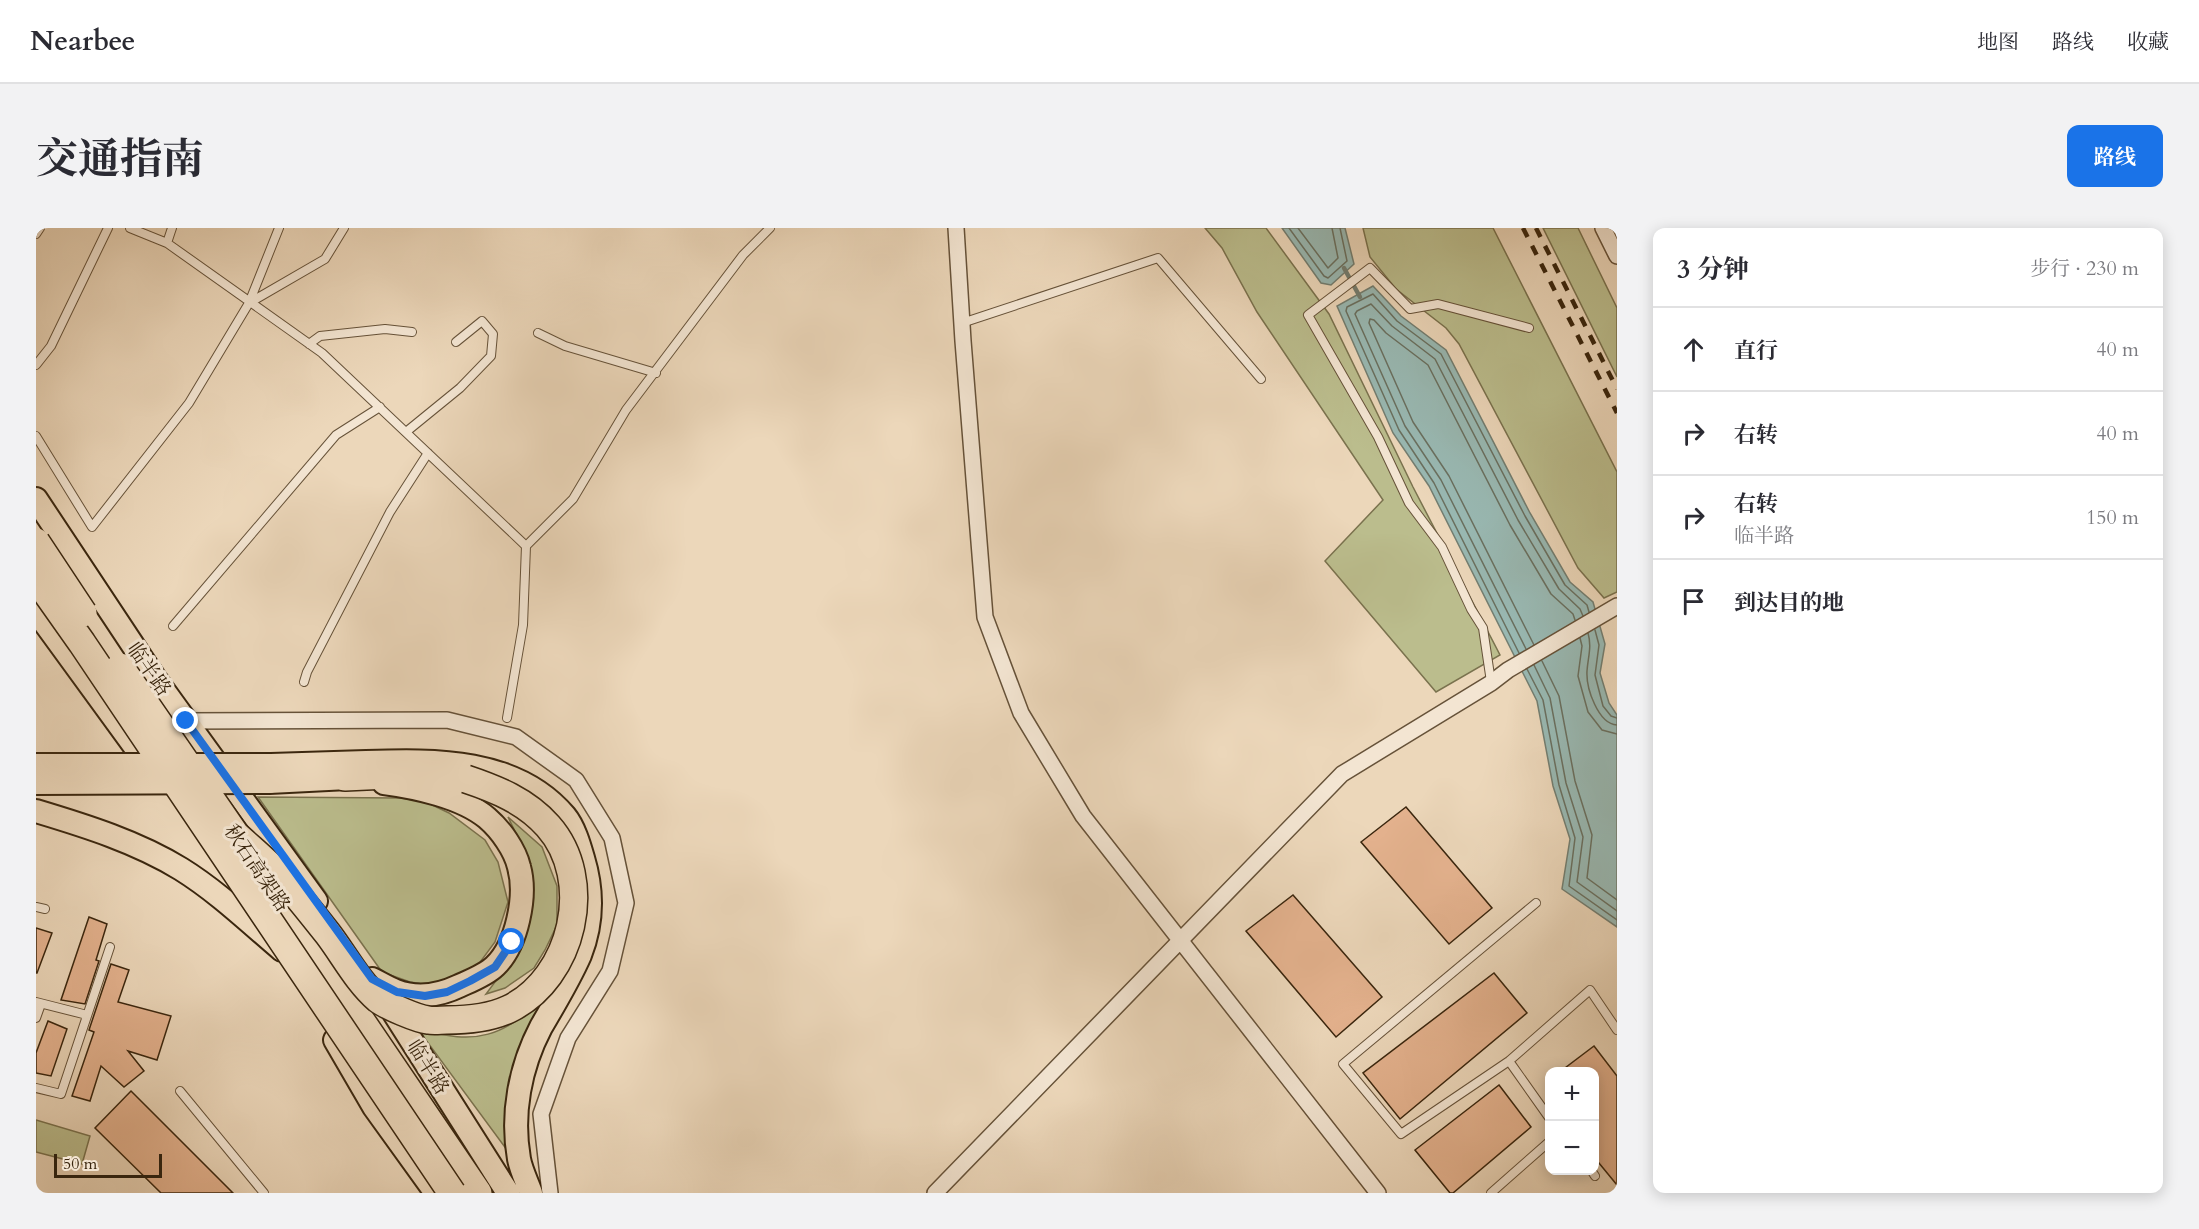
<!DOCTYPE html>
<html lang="zh">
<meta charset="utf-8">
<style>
:root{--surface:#fff;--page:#f2f2f3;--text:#2b2b33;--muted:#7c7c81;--line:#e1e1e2;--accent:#1a73e8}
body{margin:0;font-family:Cardo,"Noto Serif SC",serif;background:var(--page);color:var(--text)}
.controls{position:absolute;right:18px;bottom:18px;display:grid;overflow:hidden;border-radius:12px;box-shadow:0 3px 15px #0003}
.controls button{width:54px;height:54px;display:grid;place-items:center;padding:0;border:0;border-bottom:2px solid var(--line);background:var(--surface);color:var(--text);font:30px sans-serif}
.scale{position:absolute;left:18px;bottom:15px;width:108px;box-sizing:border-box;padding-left:6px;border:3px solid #3a260e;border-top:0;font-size:16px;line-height:21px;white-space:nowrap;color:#3a260e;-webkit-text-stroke:4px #f3e5d2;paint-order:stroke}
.stop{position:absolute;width:18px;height:18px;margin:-14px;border:4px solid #1a73e8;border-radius:50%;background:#fff}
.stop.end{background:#1a73e8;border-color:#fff;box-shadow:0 2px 6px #0008}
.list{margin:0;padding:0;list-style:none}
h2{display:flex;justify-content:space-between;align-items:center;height:78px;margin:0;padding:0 24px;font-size:26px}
h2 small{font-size:20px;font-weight:400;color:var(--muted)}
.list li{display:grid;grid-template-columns:39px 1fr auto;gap:18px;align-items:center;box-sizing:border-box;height:84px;padding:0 24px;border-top:2px solid var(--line)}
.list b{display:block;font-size:22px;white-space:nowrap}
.list p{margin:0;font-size:20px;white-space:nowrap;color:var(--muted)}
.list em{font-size:20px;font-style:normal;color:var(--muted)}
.icon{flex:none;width:33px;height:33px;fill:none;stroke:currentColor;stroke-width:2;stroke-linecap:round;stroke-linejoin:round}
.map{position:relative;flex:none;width:1581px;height:965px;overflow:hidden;border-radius:12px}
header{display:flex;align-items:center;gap:36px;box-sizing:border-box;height:84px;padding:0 30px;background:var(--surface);border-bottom:2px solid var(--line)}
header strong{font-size:28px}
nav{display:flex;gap:33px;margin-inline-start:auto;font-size:21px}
.intro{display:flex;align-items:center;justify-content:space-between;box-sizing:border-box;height:144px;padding:0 36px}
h1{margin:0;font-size:42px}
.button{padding:15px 27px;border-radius:12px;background:var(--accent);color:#fff;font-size:21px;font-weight:700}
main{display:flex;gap:36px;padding:0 36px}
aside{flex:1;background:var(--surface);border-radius:12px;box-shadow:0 3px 15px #0003}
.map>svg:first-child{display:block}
.green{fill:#bbbd8d;stroke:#7a724e;stroke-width:1.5}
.water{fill:#99b9b3;stroke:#737e71;stroke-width:1.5}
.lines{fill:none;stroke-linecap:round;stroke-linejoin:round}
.shore{stroke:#6a7060;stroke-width:1.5}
.stream{stroke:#737e71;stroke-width:4.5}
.building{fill:#e4b28e;stroke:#3a260e;stroke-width:1.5}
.lane-casing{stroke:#665239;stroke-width:10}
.street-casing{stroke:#665239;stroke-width:18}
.primary-casing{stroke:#3a260e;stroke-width:26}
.highway-casing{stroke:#3a260e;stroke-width:30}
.lane{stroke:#f3e5d2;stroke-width:8}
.street{stroke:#f3e5d2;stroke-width:15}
.primary{stroke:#ecd7ba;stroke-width:22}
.highway{stroke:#ecd7ba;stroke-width:27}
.rail{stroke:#3a260e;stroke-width:4.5;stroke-dasharray:10 10;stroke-linecap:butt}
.primary-bridge-casing{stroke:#3a260e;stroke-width:26;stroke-linecap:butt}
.highway-bridge-casing{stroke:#3a260e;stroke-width:30;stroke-linecap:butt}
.primary-bridge{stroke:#ecd7ba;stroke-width:22}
.highway-bridge{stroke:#ecd7ba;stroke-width:27}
.route{stroke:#1a73e8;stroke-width:8}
.labels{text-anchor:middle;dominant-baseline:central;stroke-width:6;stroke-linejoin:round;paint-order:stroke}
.street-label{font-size:20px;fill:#3a260e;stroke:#f3e5d2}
</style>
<header>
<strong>Nearbee</strong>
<nav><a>地图</a><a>路线</a><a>收藏</a></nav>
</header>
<div class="intro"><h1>交通指南</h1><a class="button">路线</a></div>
<main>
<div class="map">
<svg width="1581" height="965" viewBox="0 0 1581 965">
<rect width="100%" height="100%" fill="#ecd7ba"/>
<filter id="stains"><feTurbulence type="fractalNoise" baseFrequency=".00333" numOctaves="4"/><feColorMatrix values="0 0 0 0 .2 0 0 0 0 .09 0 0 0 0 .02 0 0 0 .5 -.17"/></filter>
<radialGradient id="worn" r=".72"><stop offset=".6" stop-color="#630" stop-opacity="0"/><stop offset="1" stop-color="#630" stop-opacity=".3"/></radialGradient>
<!-- green -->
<path class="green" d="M1169 0H1230L1293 86 1377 259 1464 427 1400 464 1289 333 1347 272 1221 84 1186 20Z
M1327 0H1457L1581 244V364L1568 370 1542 340 1423 116 1410 100 1360 61 1334 29Z
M1507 0H1542L1581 80V149Z
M222 569 365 570 390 574 413 585 449 612 462 634 472 674 459 714 442 737 420 751 394 757 374 754 346 744Z
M472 589 506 619 521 658V697L509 722 498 740 469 760 450 766 465 746 491 628Z
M512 768 475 845 469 894 471 922 381 800C443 819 465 808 512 768Z
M0 892 54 908 46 936 0 924Z"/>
<!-- water -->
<path class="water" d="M1246 0H1309L1318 36 1295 57 1285 55Z
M1337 58 1365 88 1410 122 1494 285 1534 354 1557 374 1569 416 1564 445 1573 475 1581 487V699L1526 661 1534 611 1517 558 1501 473 1393 258 1357 205 1301 78Z"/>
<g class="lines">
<!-- shore -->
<path class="shore" d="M1253 0 1288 48 1292 50 1311 33 1304 0
M1262 0 1292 40 1302 30 1296 0
M1559 402 1563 417 1559 447 1567 478 1575 488 1581 490
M1552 405C1556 419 1552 429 1551 443 1550 460 1562 496 1581 497
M1544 410 1546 418 1542 448 1552 484 1566 502 1581 506
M1498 417 1413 248 1377 194 1333 95 1334 91 1338 92 1350 105 1392 137 1474 297 1515 366 1537 386 1539 392
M1490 421 1405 252 1369 198 1319 86 1321 83 1335 76 1356 98 1399 131 1482 292 1523 361 1544 381 1547 388
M1483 425 1398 255 1363 202 1310 83 1311 79 1337 66 1361 93 1405 126 1489 288 1529 357 1551 377 1553 384
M1506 433 1523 468 1539 553 1556 607 1551 650 1581 672
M1498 437 1514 470 1530 555 1547 609 1541 654 1581 683
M1491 441 1507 472 1523 557 1539 610 1533 658 1581 692"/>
<!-- stream -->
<path class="stream" d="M1308 40 1324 69"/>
</g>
<!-- building -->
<path class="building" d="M1370 579 1456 680 1413 716 1325 614Z
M1257 667 1346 769 1300 809 1210 703Z
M53 689 71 696 60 732 63 733 49 776 25 772Z
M0 700 16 705 1 745H0Z
M75 736 93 742 82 774 135 788 121 832 92 823 108 843 88 859 65 838 54 873 36 868 58 804 53 802Z
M1458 745 1491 785 1364 891 1327 845Z
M12 793 31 801 15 848 0 845V825Z
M1558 818 1581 848V957L1558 929V843H1525Z
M1463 857 1495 899 1417 965H1414L1379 922Z
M95 863 197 965H125L59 900Z"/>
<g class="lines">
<!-- lane casing -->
<g class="lane-casing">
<path id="lane" d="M94 0 131 15 286 125 490 318
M0 6 4 0
M131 15 136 0
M213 75 289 31 308 0
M926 95 1122 30 1225 151
M502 105 529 118 620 145
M273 116 284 108 349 101 376 104
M0 137 15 118 72 0
M370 204 424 160 455 128 457 106 446 93 420 114
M0 208 56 299 153 175 213 75 243 0
M137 398 300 207 344 179
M268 454 271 444 354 284 392 225
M1455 454 1447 400 1435 381 1406 319 1373 275 1342 209 1272 87 1334 40 1374 81 1402 76 1493 100
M471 490 487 397 490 318 537 271 590 182 707 27 734 0
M1500 675 1307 836 1365 906 1473 833 1554 762 1581 802
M0 679 9 681
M0 774 51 787
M0 790 5 776
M1473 833 1514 891
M0 860 25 866 74 719
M144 863 228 965
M1555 942 1559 948
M1455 965 1514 913"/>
</g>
<!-- street casing -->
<g class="street-casing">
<path id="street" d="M920 0 927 113 949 389 985 485 1047 588 1342 965
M1567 0 1581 28
M150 493 411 492 480 509 540 552 576 610 590 675 574 743 532 810 505 886 514 965
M899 965 1306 546 1455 455 1472 442 1581 378"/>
</g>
<!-- primary casing -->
<g class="primary-casing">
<path id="primary" d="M0 271 118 449 280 673
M0 383 121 549
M235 537C267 536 299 535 330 534 399 532 480 530 529 588 538 599 543 616 547 630 557 663 557 694 544 727 533 752 519 775 505 799 484 839 475 886 483 931 485 942 491 954 495 965
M233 554 312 550
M0 583C50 598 101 614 145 641 182 664 214 695 246 722
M336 751C344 755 352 760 360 763 381 771 404 767 423 758 434 753 450 747 459 738 481 717 491 668 483 639 479 622 465 602 451 590 426 569 379 559 348 555
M351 774 472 965
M299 812 338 879 400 965"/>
</g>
<!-- highway casing -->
<g class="highway-casing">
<path id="highway" d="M309 549 373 546 430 551
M256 691 442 965"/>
</g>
<!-- lane -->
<use href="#lane" class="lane"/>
<!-- street -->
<use href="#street" class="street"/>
<!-- primary -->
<use href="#primary" class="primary"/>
<!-- highway -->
<use href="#highway" class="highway"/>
<!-- rail -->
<path class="rail" d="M1487 0 1581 185
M1500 0 1581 161"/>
<!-- primary-bridge casing -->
<g class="primary-bridge-casing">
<path id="primary-bridge" d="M0 537H235
M0 555 233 554"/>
</g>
<!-- highway-bridge casing -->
<g class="highway-bridge-casing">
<path id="highway-bridge" d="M0 314 47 385
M0 350 46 415 416 965
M84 439 210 622
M200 607C215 621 232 635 246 650 262 668 277 687 292 706 308 727 322 754 342 771 351 778 382 791 392 792 398 793 405 792 411 792 432 792 454 790 473 781 537 750 560 652 512 598 490 573 460 561 430 551"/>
</g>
<!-- primary-bridge -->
<use href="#primary-bridge" class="primary-bridge"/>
<!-- highway-bridge -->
<use href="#highway-bridge" class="highway-bridge"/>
</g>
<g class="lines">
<!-- route -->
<path class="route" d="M150 493 336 751 361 764 389 768 411 764 434 753 459 739 476 714"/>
</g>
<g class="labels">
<!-- street labels -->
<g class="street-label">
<text transform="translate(113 441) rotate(55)">临半路</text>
<text transform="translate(221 640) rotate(56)">秋石高架路</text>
<text transform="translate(392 839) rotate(58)">临半路</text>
</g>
</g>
<rect width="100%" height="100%" filter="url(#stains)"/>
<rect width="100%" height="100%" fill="url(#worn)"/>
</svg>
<div class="controls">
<button>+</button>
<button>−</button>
</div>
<div class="scale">50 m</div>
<div class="stop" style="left:476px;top:714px"></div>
<div class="stop end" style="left:150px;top:493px"></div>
</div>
<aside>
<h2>3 分钟<small>步行 · 230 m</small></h2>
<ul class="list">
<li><svg class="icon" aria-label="ahead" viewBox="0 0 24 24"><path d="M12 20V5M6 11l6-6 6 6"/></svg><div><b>直行</b></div><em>40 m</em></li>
<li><svg class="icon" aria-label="right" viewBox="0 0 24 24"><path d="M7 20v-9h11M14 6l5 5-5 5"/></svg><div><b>右转</b></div><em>40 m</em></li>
<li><svg class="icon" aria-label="right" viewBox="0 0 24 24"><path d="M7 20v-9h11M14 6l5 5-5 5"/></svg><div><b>右转</b><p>临半路</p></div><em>150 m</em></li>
<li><svg class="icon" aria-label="arrive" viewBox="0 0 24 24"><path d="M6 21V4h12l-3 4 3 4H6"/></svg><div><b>到达目的地</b></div></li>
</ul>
</aside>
</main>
